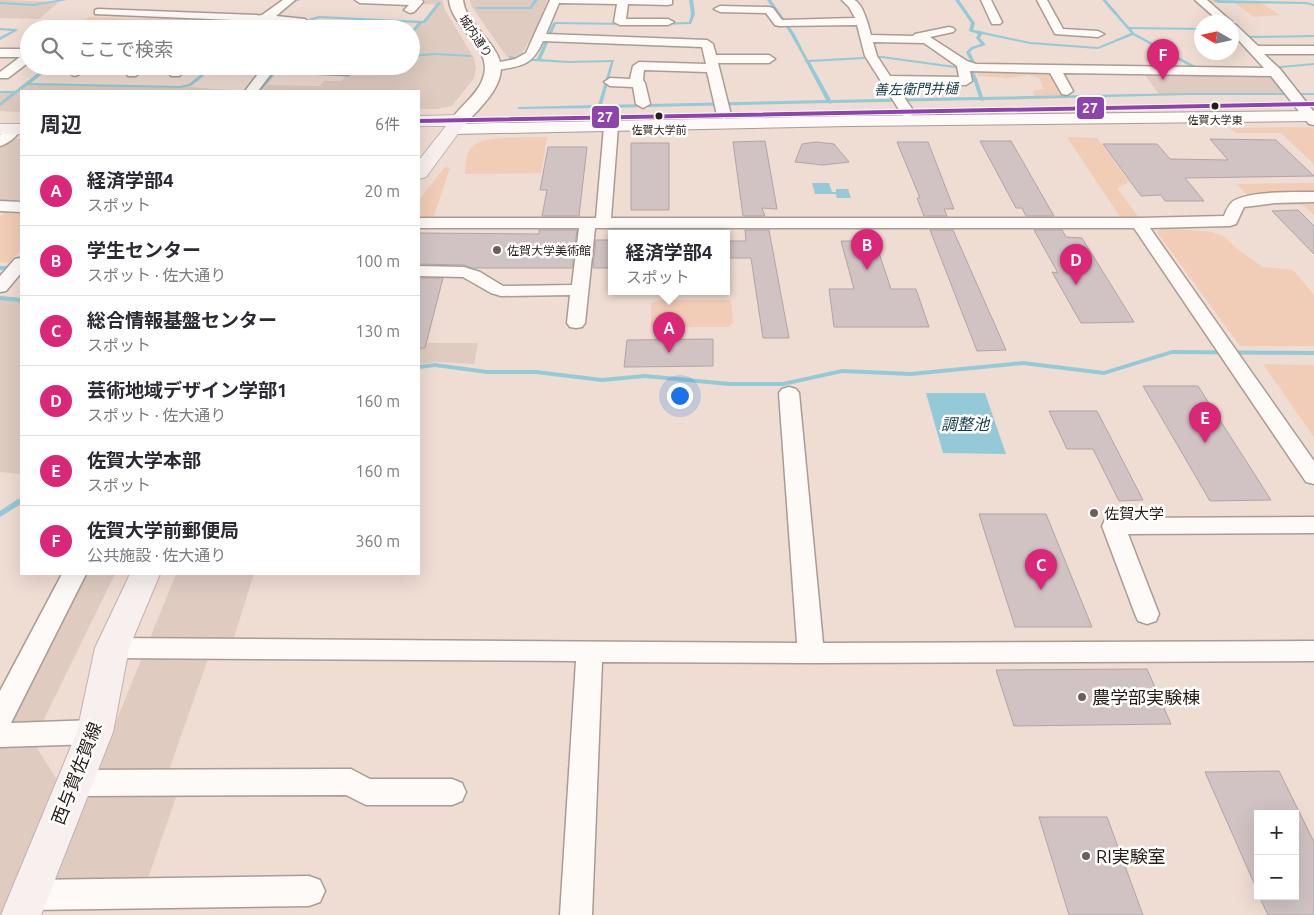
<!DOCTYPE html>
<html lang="ja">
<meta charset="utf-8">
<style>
:root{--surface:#fff;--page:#f2f2f3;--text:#2b2b33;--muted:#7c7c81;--line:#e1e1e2;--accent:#db2777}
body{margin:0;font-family:Ubuntu,"Noto Sans JP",sans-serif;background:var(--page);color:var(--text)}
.controls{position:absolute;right:15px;bottom:15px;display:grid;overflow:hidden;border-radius:0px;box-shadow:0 5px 20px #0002}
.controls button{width:45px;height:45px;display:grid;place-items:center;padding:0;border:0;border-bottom:1px solid var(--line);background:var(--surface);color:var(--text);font:25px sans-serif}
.compass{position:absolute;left:1194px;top:15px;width:45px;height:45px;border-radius:50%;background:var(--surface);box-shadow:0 5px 20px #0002;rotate:279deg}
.you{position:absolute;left:679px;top:395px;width:18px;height:18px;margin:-12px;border:4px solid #fff;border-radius:50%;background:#1a73e8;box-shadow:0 0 0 8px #1a73e833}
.badge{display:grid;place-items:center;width:32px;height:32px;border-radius:50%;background:var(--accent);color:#fff;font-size:16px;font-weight:700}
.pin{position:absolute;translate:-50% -41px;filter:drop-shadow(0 1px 2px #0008)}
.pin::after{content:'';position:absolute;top:26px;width:18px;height:15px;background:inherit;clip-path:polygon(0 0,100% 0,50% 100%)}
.popup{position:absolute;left:608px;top:230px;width:122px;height:65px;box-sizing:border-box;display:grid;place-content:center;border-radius:0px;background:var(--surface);filter:drop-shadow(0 1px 4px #0005);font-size:16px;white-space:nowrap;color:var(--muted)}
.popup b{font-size:19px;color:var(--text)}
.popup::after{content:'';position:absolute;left:50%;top:100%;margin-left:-10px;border:10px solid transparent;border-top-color:var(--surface)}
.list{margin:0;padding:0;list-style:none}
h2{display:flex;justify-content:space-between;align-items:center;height:65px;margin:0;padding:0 20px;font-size:21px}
h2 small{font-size:16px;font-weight:400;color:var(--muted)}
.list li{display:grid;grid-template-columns:32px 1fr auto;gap:15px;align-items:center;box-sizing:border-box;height:70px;padding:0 20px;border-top:1px solid var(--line)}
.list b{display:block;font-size:19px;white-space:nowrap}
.list p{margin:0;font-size:16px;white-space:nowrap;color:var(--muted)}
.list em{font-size:16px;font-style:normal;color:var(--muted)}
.icon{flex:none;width:28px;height:28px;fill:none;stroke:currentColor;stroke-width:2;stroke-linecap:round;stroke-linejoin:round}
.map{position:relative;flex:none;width:1314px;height:915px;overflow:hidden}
.search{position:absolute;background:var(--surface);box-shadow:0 5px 20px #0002;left:20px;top:20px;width:400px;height:55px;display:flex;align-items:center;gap:12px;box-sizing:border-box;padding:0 18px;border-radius:28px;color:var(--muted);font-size:19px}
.panel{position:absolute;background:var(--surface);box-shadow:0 5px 20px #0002;left:20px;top:90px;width:400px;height:485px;border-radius:0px}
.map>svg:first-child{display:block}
.commercial{fill:#dfcbc0}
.green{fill:#f1ccb6}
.water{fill:#94cad8}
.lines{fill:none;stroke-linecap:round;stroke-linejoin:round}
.stream{fill:#94cad8;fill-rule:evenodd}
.building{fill:#d1c3c4;stroke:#b1a4a5}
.pedestrian-casing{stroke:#aa9c94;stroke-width:3}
.minor-casing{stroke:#aa9c94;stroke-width:3}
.tertiary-casing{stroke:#aa9c94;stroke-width:3}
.secondary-casing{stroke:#aa9c94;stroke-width:2}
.primary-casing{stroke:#c2b2af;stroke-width:2}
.pedestrian{fill:#fdfaf8;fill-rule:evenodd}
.minor{fill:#fdfaf8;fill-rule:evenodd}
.tertiary{fill:#fdfaf8;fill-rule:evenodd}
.secondary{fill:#fdfaf8;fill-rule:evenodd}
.primary{fill:#f7f0ef;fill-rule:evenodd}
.bus-1-casing{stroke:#fff;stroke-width:6}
.bus-1{stroke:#8e44ad;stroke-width:4}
.bus-dot{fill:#281c16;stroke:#fff;stroke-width:2}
.poi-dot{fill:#6e5f58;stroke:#fff;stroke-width:2}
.labels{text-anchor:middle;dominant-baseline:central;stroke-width:5;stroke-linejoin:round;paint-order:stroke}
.far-bus-label{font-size:11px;fill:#281c16;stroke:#fff}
.far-street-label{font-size:12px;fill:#281c16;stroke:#fff}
.far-poi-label{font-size:12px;fill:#281c16;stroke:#fff;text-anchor:start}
.far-water-label{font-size:14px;font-style:italic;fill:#133b46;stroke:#fff}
.poi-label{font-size:15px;fill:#281c16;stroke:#fff;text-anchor:start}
.water-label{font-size:16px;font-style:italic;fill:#133b46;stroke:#fff}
.near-poi-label{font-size:18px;fill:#281c16;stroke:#fff;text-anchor:start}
.near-street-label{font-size:18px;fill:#281c16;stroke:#fff}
.line-badge{stroke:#fff;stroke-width:2}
.badge-label{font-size:14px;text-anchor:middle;font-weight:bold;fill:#fff}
</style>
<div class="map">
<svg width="1314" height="915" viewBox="0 0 1314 915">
<rect width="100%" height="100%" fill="#efdcd2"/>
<!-- commercial -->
<path class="commercial" d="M0 0H3L59 2 39 19 0 18Z
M416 0H442L445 10 474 58 476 68 474 78 452 106 436 109H419V91H262L267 85 320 86 324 81H342L348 72 406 73 419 58 411 57V32L419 23 425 22 439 5 419 4Z
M470 0H547L538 26 519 58 507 57 472 7Z
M1142 71 1274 73 1288 93 1159 94Z
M28 85 191 87 243 91H21V112L0 111V92L17 93Z
M0 139H21V200H0Z
M0 296 21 298V474L0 472Z
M419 343H478L474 364 437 362 419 364Z
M75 574H115L42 723 0 727V723Z
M176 574H254L230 650 210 653 168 773 184 774 146 884H50Z
M0 745H35L59 783 3 915H0Z"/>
<!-- green -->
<path class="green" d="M1205 0 1260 2 1279 15 1254 17 1235 3H1208Z
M158 15 192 16 176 29H61L91 17 142 19Z
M976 70 1052 71 1067 96 1035 97 1032 91 1044 89 1039 78 1028 75 1010 78 978 76Z
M1311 127 1314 129V164L1281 133H1236L1230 128Z
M547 137 541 173 465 174C466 164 465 152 474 145 485 135 532 138 547 137Z
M1067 137 1097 138 1129 182 1117 188 1139 218H1121Z
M445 167 450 168 434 216 427 218 419 216V200Z
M1314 183V215L1303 205 1256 204 1237 184Z
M5 212 21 213V250L9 263 0 262V217Z
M1163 228 1212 232 1225 237 1237 249 1263 267 1293 270 1314 295V346H1240L1157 232Z
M660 300H731L733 323 727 327H651V303Z
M1263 364 1314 365V437Z"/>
<!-- water -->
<path class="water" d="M812 183H829L832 192H836V189H848L851 198H837L836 194H815Z
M926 393H985L1006 454 943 453Z"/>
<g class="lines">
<!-- stream -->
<path class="stream" d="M58 0H67L34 6 0 4V2L34 4Z
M286 0H300C297 2 289 2 286 0Z
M534 0H538L531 9H477L475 8 477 7H530Z
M689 0H693L695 14 691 24 659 25V23H660L689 22 691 14Z
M767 0H771L794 33 808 60 882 56 969 68 972 64 966 52 971 47 981 44 976 38 978 34 969 31 971 23 955 0H959L975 23 973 30 981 31 983 32 1030 42 1098 47 1131 33 1102 0H1106L1129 27 1202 28V30L1131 29 1134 33 1197 67H1205V69H1195L1133 35 1098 49 1030 44 982 34 980 38 986 45 973 49 970 52 976 64 972 69 976 76 983 97 1188 93H1314V95H1188L984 100 982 101 980 100 832 103 830 104 828 103 601 108 599 109 597 108 519 109 517 108 519 107 598 105 611 62 569 63 532 61 530 60 532 59H537L553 23 555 22 627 23 629 24 627 25 556 24 541 59 569 61 614 60 602 105 826 100 806 62 804 61 805 60 790 33ZM882 58 969 70 972 76 979 97 831 100 810 62Z
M1213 0 1306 2 1314 4V6L1306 4 1218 3Z
M438 2 441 3 425 23H422L411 35V31L418 23 319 18 311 21 306 29H302L309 19 319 16 423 21Z
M0 28 16 29 18 30 0 40V37L12 31 0 30Z
M1314 35V37L1247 38 1245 37 1247 36Z
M436 53 470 55 472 56 470 57 436 55 411 57V55Z
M510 56 519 58 517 59 509 58V56Z
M1314 63V65L1270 69 1268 68 1270 67Z
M47 66H52L31 83 180 86 189 84 211 66H216L191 86 180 88 28 85 0 106V103L12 93H0V91H15Z
M278 66H282L261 91H257Z
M0 200 21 201V203L0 202Z
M18 256 21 258 10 269 0 270V266H7L16 257Z
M0 296 21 298V302L0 300Z
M1172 350 1314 351V355L1172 354 1104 375 1023 365 911 376 842 373 783 386H729L645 378 602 382 536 374H487L435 367 419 369V365L435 363 487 370H536L602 378 645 374 729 382H783L842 369 911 372 1023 361 1104 371Z
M18 499H21V504L0 517V511Z"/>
</g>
<!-- building -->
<path class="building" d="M1210 139 1276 140 1314 176 1185 178 1204 201H1165L1161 195 1141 196 1103 144H1157L1170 159 1228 160Z
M765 141 777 209 762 208 765 216H743L733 142Z
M980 141H1011L1054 216H1026L1022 208H1016Z
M816 142 834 144 849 162 823 165 795 162 802 144Z
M897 142H928L954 209H944L947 216H924L917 198H920Z
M631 143H669V210H631Z
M548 147H587L579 216H542L547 190H540Z
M1298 210 1314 226V254L1272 211Z
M539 230H577L572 268H472L464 265 419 264V233L539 234Z
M745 230H769L789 338H763L751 258H726V241H746Z
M930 230H953L1006 350 977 351Z
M1034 230H1062L1066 237 1082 238 1134 322 1081 323 1052 272 1058 273Z
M596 240H612V268H593Z
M841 241H875L891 289H916L929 327H834L829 289H854Z
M419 278H443L425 348H419Z
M713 339V366L624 367 627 340Z
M1143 386H1198L1271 500 1210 501Z
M1049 411H1097L1143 500 1119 501 1093 449H1067Z
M979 514H1046L1092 627H1015Z
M1147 669 1171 724 1014 726 996 670Z
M1279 771 1314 842V915H1268L1259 896H1295V814H1258V892L1205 772Z
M1039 817H1107L1143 915H1069Z"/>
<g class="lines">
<!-- pedestrian casing -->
<g class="pedestrian-casing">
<path id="pedestrian" d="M98 9 257 15 261 18 257 21 95 14V10Z"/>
</g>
<!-- minor casing -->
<g class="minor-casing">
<path id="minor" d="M283 0H295L276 16 305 19 307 21 301 29H289L294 23 264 22 255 29H224C233 22 243 27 253 20V16L262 15Z
M355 0H422L423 2 414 12 410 13 404 10 409 5 360 3Z
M550 0H672V4L668 5 628 4 626 19H668L674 22 668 25H620L614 22 617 4 559 3 546 34 707 40 713 44 716 55H769L775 59 769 63H718L731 115 724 119 717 115 707 72 644 70 643 80 645 83 650 104 643 108 636 104 633 87 610 86 604 82 610 78 630 79 633 66 639 62 706 64 702 47 543 41C531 68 521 65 494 71L490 70 488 67 490 64 515 59 526 53Z
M842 0C845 0 851 0 854 0 863 3 869 27 871 35L913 36 915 34 949 27 953 28 955 30 953 32 930 37 967 61 976 64 1264 68 1232 33V24L1236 25 1258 46H1314V54H1264L1280 69 1314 112V125L1309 124 1271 76 1063 73 1073 91 1067 95 1062 94 1050 73 970 71 972 81 966 85 895 84 915 113 908 117 903 116 865 56 857 25 779 26 775 25 766 13 720 12 714 9 720 6 769 7 773 8 782 20 855 18 849 7ZM873 42 924 43 957 66 959 77 890 76 877 56Z
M981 0H991L1002 22 1000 24H992Z
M1037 0H1047L1063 29 1098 31 1104 34 1098 37 1055 34Z
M1195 0H1207L1232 22H1220Z
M0 49H29V62L8 78H0V72L20 57H0Z
M73 66H87L78 75 74 76 68 72Z
M132 66H146L136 76H128L126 73Z
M176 66H191L179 76H171L169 73Z
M264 66H277L258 91H245Z
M277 66 348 67 354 71 348 75 282 72 278 71Z
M611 123 618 127 611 218H1139L1224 216C1226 211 1229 203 1235 200 1253 191 1293 192 1314 192V202L1275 203 1244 207 1236 224 1230 226 1150 228 1314 461V484L1306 482 1134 228H595L585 323 582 327 576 328 570 327 567 323 570 295 501 296 491 293 463 277 419 276V266L464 267 480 272 503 286 572 285 579 228H419V218H596L604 127Z
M15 125 21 128C19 135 8 144 0 146V135L10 126Z
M0 201 21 202V212L0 211Z
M21 258V273L6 291 0 292V276L15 259Z
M789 387 796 389 799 393 823 643 1314 641V661L811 663 602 662 592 915H560L576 661 112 658 103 655 99 648 103 641 112 638 797 643 779 393 782 389Z
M1314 517V533L1128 534 1159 614 1156 621 1147 624 1138 621 1135 614 1102 526 1105 520 1113 518Z
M62 574H86L11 723 95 720 105 724 109 732 105 740 95 744 0 747V691Z
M351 769 370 779H452L462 783 466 792 462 801 452 805H366L346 795 74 796 64 792 60 783 64 774 74 770Z
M309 876 320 880 325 891 320 902 309 906 29 910 18 906 13 895 18 884 29 880Z"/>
</g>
<!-- tertiary casing -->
<g class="tertiary-casing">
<path id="tertiary" d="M449 0H463C464 11 472 22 479 30 487 40 497 50 500 62 506 85 479 109 465 124H453L451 120C460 106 475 97 482 81 497 49 452 30 449 0Z"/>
</g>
<!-- secondary casing -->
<g class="secondary-casing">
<path id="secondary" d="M1314 111V121L850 126 453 134 447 133 444 129 447 125 453 124 850 116Z"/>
</g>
<!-- primary casing -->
<g class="primary-casing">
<path id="primary" d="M459 115 465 116 468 120 426 177 419 179V160L446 126H419V116Z
M0 124H21V134H0Z
M130 574H160L129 648 113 732 41 915H1L77 732 95 648Z"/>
</g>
<!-- pedestrian -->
<use href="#pedestrian" class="pedestrian"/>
<!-- minor -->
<use href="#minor" class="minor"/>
<!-- tertiary -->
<use href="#tertiary" class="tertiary"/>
<!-- secondary -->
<use href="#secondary" class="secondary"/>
<!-- primary -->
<use href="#primary" class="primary"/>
<!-- bus-1 casing -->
<g class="bus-1-casing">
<path id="bus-1" d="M419 121 1314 104"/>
</g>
<!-- bus-1 -->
<use href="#bus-1" class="bus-1"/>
</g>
<!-- markers -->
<g class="bus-dot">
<circle cx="1215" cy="106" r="4.5"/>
<circle cx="659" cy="116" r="4.5"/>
</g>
<g class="poi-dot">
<circle cx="497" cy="250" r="5"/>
<circle cx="1094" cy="513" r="5"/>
<circle cx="1082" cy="697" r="5"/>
<circle cx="1086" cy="856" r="5"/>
</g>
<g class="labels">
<!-- far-bus labels -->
<g class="far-bus-label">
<text x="1215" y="120">佐賀大学東</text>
<text x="659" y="130">佐賀大学前</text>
</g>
<!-- far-street labels -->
<g class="far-street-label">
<text transform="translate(476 36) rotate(56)">城内通り</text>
</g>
<!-- far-poi labels -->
<g class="far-poi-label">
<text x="507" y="250">佐賀大学美術館</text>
</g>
<!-- far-water labels -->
<g class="far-water-label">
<text transform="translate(916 89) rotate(-1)">善左衛門井樋</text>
</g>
<!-- poi labels -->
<g class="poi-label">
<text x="1104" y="513">佐賀大学</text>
</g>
<!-- water labels -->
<g class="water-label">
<text x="965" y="424">調整池</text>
</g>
<!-- near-poi labels -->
<g class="near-poi-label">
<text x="1092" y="697">農学部実験棟</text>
<text x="1096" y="856">RI実験室</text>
</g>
<!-- near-street labels -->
<g class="near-street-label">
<text transform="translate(76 773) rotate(-69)">西与賀佐賀線</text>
</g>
</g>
<g class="line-badge">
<rect x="1076" y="96" width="29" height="24" rx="5" fill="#8e44ad"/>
<rect x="591" y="105" width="29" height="24" rx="5" fill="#8e44ad"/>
</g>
<g class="badge-label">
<text x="1090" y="113">27</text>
<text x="605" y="122">27</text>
</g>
</svg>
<div class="controls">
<button>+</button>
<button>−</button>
</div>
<svg class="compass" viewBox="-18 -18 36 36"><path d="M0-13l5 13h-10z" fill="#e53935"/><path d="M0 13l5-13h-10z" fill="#7c7c81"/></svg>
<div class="you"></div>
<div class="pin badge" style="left:669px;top:353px">A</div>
<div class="popup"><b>経済学部4</b>スポット</div>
<div class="pin badge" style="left:867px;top:270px">B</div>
<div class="pin badge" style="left:1041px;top:590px">C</div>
<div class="pin badge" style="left:1076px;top:285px">D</div>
<div class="pin badge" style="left:1205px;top:443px">E</div>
<div class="pin badge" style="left:1163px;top:80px">F</div>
<div class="search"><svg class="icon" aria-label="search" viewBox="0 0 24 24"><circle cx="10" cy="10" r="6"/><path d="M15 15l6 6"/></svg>ここで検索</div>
<section class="panel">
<h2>周辺<small>6件</small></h2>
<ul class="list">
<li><span class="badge">A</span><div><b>経済学部4</b><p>スポット</p></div><em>20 m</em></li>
<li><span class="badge">B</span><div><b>学生センター</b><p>スポット · 佐大通り</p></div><em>100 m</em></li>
<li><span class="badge">C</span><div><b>総合情報基盤センター</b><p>スポット</p></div><em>130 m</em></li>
<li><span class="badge">D</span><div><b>芸術地域デザイン学部1</b><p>スポット · 佐大通り</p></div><em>160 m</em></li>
<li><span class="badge">E</span><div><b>佐賀大学本部</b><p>スポット</p></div><em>160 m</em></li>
<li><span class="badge">F</span><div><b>佐賀大学前郵便局</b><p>公共施設 · 佐大通り</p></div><em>360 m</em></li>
</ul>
</section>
</div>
